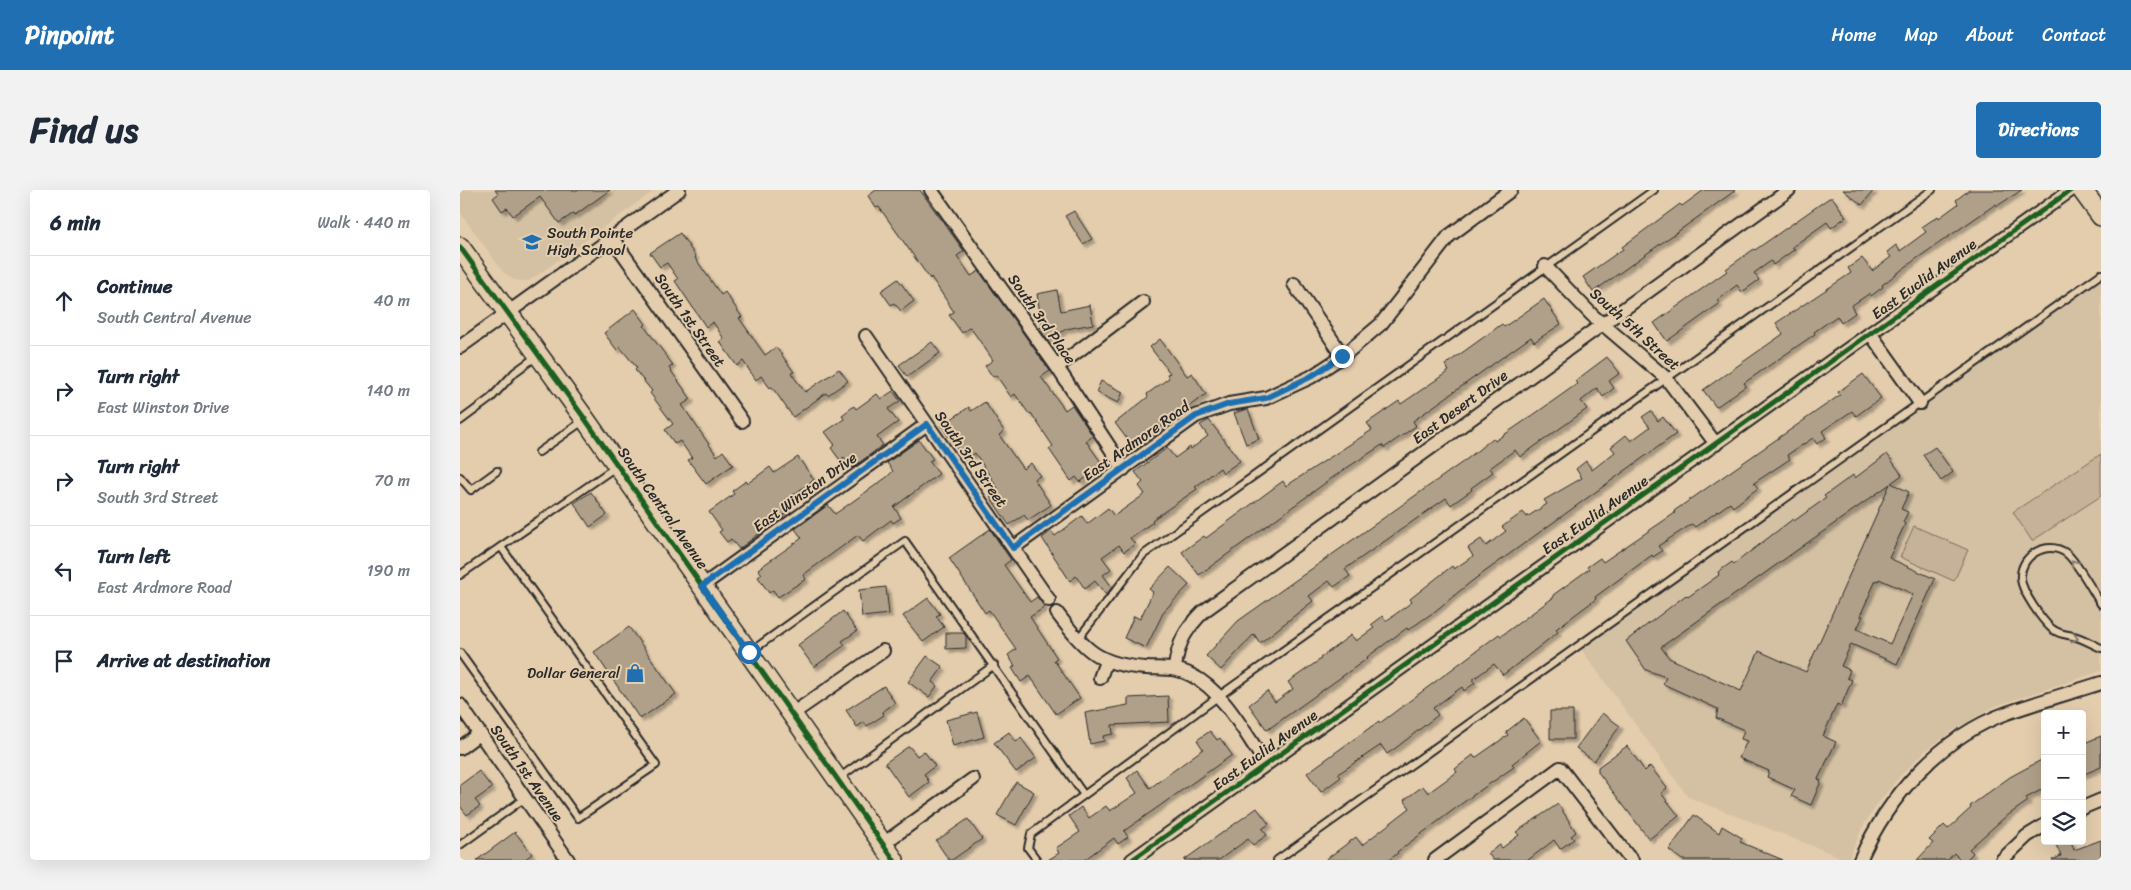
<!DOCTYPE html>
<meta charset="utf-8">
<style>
:root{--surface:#fff;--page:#f2f2f3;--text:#1f2937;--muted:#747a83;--line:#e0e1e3;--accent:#1f6fb2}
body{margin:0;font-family:Sriracha,sans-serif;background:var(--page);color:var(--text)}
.controls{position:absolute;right:15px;bottom:15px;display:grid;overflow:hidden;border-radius:5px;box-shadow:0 5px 20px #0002}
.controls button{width:45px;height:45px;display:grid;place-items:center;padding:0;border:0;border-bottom:1px solid var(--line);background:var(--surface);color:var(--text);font:25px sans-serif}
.stop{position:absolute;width:15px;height:15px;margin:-11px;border:4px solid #1f6fb2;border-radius:50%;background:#fff}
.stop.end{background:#1f6fb2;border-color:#fff;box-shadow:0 1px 5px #0008}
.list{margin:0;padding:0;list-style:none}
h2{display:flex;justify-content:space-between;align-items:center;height:65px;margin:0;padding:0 20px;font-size:21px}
h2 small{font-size:16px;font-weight:400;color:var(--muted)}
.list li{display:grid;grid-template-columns:32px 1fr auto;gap:15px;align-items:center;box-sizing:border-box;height:90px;padding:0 20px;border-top:1px solid var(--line)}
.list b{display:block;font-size:19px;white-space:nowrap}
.list p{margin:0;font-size:16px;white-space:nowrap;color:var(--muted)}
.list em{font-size:16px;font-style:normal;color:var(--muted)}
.icon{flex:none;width:28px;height:28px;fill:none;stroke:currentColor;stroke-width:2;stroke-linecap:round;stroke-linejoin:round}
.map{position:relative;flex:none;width:1641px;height:670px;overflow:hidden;border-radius:5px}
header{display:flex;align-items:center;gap:30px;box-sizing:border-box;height:70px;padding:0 25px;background:var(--accent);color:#fff}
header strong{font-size:24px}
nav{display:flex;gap:28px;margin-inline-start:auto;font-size:18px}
.intro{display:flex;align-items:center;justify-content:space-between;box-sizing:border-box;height:120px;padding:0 30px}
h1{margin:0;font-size:35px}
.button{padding:12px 22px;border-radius:5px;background:var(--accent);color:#fff;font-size:18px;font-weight:700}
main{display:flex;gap:30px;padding:0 30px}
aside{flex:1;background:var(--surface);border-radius:5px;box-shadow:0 5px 20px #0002}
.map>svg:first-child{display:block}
.built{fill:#d4c0a2}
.green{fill:#c6b298;stroke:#786e62}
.building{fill:#b0a089;stroke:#2b2b2b;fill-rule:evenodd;filter:url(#shadow)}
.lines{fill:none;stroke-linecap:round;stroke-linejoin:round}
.lane-casing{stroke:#2b2b2b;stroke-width:10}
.street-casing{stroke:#2b2b2b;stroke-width:16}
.secondary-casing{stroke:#2b2b2b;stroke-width:22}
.lane{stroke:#e4cdad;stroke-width:6}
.street{stroke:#e4cdad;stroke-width:12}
.secondary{stroke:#e4cdad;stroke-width:19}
.cycleway-casing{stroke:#e4cdad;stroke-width:8}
.cycleway{stroke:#1b5e20;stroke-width:5}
.oneway{stroke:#887c6c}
.route{stroke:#1f6fb2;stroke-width:6}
.labels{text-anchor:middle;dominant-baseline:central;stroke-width:4;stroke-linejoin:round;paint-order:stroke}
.poi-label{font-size:15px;fill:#2b2b2b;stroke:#e4cdad;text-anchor:start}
.street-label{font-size:15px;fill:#2b2b2b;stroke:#e4cdad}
</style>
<header>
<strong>Pinpoint</strong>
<nav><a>Home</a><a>Map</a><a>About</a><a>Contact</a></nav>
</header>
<div class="intro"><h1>Find us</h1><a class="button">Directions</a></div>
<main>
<aside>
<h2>6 min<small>Walk · 440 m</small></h2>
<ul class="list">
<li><svg class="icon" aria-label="ahead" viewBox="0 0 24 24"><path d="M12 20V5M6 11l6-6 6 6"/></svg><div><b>Continue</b><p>South Central Avenue</p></div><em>40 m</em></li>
<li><svg class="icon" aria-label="right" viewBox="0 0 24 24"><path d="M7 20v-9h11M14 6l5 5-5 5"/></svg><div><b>Turn right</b><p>East Winston Drive</p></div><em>140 m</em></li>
<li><svg class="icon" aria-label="right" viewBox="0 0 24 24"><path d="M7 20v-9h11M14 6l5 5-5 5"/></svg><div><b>Turn right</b><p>South 3rd Street</p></div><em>70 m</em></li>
<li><svg class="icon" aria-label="left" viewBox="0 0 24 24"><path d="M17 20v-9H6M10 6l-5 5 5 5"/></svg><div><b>Turn left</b><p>East Ardmore Road</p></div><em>190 m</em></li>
<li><svg class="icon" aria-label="arrive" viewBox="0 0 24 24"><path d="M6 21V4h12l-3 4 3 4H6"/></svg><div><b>Arrive at destination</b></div></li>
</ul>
</aside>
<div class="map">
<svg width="1641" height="670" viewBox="0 0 1641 670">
<defs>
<filter id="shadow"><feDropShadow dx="3.5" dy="3.5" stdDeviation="1" flood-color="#0004"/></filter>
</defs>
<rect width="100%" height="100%" fill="#e4cdad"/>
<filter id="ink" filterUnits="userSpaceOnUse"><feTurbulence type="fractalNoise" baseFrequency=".02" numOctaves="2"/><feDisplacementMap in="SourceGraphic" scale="10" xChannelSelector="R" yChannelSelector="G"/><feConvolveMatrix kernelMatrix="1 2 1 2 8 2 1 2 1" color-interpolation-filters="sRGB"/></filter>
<g filter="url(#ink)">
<!-- built -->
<path class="built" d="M0 0H195L69 91H62L54 90 43 82 0 22Z
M1641 85V481L1535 516 1494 540 1466 560 1440 586 1419 612 1404 634 1388 670 1228 607 1121 459Z"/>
<!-- green -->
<path class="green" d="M1641 264V306L1572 351 1553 322Z
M1454 336 1508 360 1494 391 1440 367Z"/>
<!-- building -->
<path class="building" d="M35 0H150L115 25 114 23 99 33 80 7 53 26 47 18 42 21 33 8 38 4Z
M416 0H460L504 61 497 66 511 86 519 81 590 181 581 187 605 220 612 215 633 246 626 251 643 275 620 292 616 287 611 291 589 259 593 256 571 223 569 224 555 204 551 207 536 185 533 187 525 176 533 170 510 137 502 143 489 125 494 122 471 87 470 89 419 17 416 18 408 6Z
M1244 0H1276L1133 102 1123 87 1163 59 1162 57 1220 14 1222 16Z
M1383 0H1414L1402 15Z
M1509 0H1562L1537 16 1536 14 1456 69 1422 95 1423 97 1411 106 1410 103 1391 116 1395 123 1381 133 1377 126 1354 142 1355 144 1284 193 1286 196 1256 217 1243 200 1323 144 1316 133 1391 83 1388 78 1402 68 1412 81 1431 67 1427 62 1436 55 1440 61 1466 42 1462 37 1478 26 1479 28 1498 14 1496 10Z
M1369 8H1373L1386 27 1371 38 1367 32 1332 57 1335 59 1313 75 1311 71 1294 83 1299 90 1282 102 1277 95 1257 110 1259 114 1207 151 1194 133 1267 81 1266 79 1294 59 1295 60Z
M614 21 632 49 623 54 605 26Z
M220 43 236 67 235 68 261 105 265 102 282 127 279 128 305 165 316 157 334 182 331 183 345 202 379 179 388 191 368 205 366 203 333 227 312 197 310 198 301 186 296 190 283 171 277 176 260 152 264 149 253 132 246 137 215 91 218 89 207 73 200 77 190 63Z
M438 89 454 111 441 121 434 113 431 115 421 101Z
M597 100 601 121 630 115 633 134 606 139 588 151 579 138 582 137 577 104Z
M1084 109 1101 134 1074 152 1071 147 953 231 956 236 924 258 922 255 879 283 739 385 722 362 744 346 746 348 823 291 826 296 912 240 907 233 939 211 941 214 989 181 985 175 1042 134 1044 137Z
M175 119 186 134 184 136 213 175 209 178 231 209 222 215 257 266 263 261 273 275 246 294 228 270 232 268 220 251 215 254 205 240 213 234 190 203 192 201 175 180 177 178 160 157 157 160 144 143Z
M700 149 727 186 732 183 746 204 673 257 655 233 688 207 687 204 709 188 707 184 710 183 690 157Z
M472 152 480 163 447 187 439 175Z
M1147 167 1160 183 1149 191 1154 198 1143 207 1137 198 1121 211 1127 219 1060 267 1055 260 1030 278 1033 282 1011 298 1012 300 991 315 986 308 908 363 885 379 890 386 874 397 869 391 849 406 853 411 800 453 794 444 761 480 746 466 778 431 1007 269 1033 248 1035 251 1076 223 1117 194 1115 191Z
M1403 184 1421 208 1396 226 1392 221 1362 241 1366 248 1357 254 1353 248 1327 265 1330 269 1294 293 1298 298 1273 317 1270 313 1235 337 1232 334 1198 356 1202 361 1193 367 1192 365 1135 407 1136 409 1096 439 1098 442 1043 485 1034 474 1012 490 1015 493 1004 501 1002 497 973 518 978 525 937 557 927 564 921 555 878 584 881 587 861 602 847 583 919 531 920 533 1039 444 1041 446 1094 407 1093 405 1129 379 1127 377 1140 368 1143 372 1215 323 1214 321 1380 205 1378 202Z
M641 191 663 202 658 213 636 202Z
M433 201 440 211 428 219 438 232 417 247 423 255 392 278 384 267 380 270 371 258 375 255 365 242 384 229 382 225 394 216 396 219 417 204 421 209Z
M525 212 544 241 539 245 563 279 571 273 580 286 574 289 591 315 568 330 564 325 549 335 530 307 539 300 515 263 505 270 481 236 509 217 511 221Z
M788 219 799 249 786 254 774 223Z
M1191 221 1198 231 1203 227 1216 244 1012 391 974 422 948 440 947 438 907 467 908 468 807 540 789 515 807 501 815 512 833 499 828 492 861 469 860 468 891 445 896 451 914 438 911 435 923 426 926 431 952 412 950 409 992 376 994 379 1013 366 1008 358 1021 349 1026 356 1046 341 1042 337 1063 322 1067 327 1087 314 1084 310 1122 288 1116 279 1126 271 1132 280 1155 262 1151 257 1166 245 1171 251 1190 237 1182 227Z
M749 230 780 271 763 283 760 278 735 297 737 299 692 330 693 332 670 348 675 354 664 362 659 355 642 367 651 379 643 385 652 397 646 405 635 391 625 399 616 386 610 391 582 348 591 341 595 346 622 326 627 334 648 318 654 326 685 304 679 296 683 292 675 282 707 258 715 268 730 257 731 259 748 246 740 235Z
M459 250 473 269 469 271 479 284 434 317 441 328 433 333 431 330 403 351 398 345 343 385 346 389 318 407 313 400 309 403 298 387 302 384 298 379 342 348 335 339 368 315 375 324 427 287 433 281 427 273Z
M1475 257 1493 282 1481 291 1463 265Z
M1427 264 1442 285 1431 293 1449 302 1441 319 1448 322 1443 332 1445 334 1429 368 1475 389 1437 474 1391 454 1381 476 1390 480 1387 488 1392 490 1381 516 1377 514 1363 546 1376 552 1358 589 1361 591 1351 615 1331 606 1335 600 1307 587 1309 581 1279 568 1287 551 1281 549 1284 540 1256 528 1258 519 1203 494 1206 487 1186 480 1166 451 1226 405 1228 407 1259 385 1258 382 1272 372 1274 374 1333 329 1334 331 1366 308 1364 306 1393 285 1395 288ZM1430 294 1346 482 1299 461 1281 501 1209 468 1201 457ZM1419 389 1453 404 1430 454 1397 439 1403 426H1400L1416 390 1418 391Z
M338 267 354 290 323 312 329 321 279 359 271 349 267 352 259 342 262 340 249 322 274 304 272 301 286 291 288 293 310 277 314 283Z
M131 302 147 325 130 337 114 313Z
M530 339 551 370 544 375 570 412 577 407 585 417 570 427 597 468 594 470 620 508 596 524 570 486 561 492 552 478 555 476 548 465 556 459 529 420 525 423 489 368Z
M710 377 729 395 704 421 686 458 664 448 674 426 680 429 693 402 689 399Z
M426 397 429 424 402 427 399 400Z
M468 408 480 424 476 426 484 437 463 452 443 426Z
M383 421 397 441 382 451 385 455 354 477 338 455Z
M169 437 216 504 180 529 134 462Z
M486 443H503L506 446V458L486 459Z
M467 466 483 477 472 492 477 496 469 507 448 492Z
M424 496 435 513 422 522 424 525 407 536 404 532 397 537 386 520Z
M708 506 709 532 652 535 653 544 643 546 644 551 630 554 625 523 668 515V508Z
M1090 521H1113V549H1090Z
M517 522 524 547 493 556 486 530Z
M1142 523 1160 536 1134 571 1116 558Z
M1064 528 1081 551 1052 574 1054 577 1012 606 937 662 938 663 929 670H865L896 647 902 655 950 618 944 610 963 596 968 603 997 582 995 579 1013 565 1015 568 1048 545 1046 542Z
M750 541 757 550 760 548 772 565 664 641 668 647 658 654 654 648 624 670H588L599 663 596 658 620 642 609 626 621 617 629 628 646 616 650 621 677 603 667 588 677 580 690 598 743 559 737 550Z
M549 542 556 552 561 548 576 568 556 582 534 553Z
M1641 546V577L1622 585V554Z
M449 556 457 566 464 561 475 576 464 584 469 592 449 607 425 573Z
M1167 556 1185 581 1190 576 1207 598 1201 603 1219 626 1189 649 1138 582V577Z
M1585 568V598L1566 608 1568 611 1544 628 1509 659 1513 663 1506 670H1501L1494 663 1488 670H1457L1473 653 1469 650 1484 635 1488 639 1511 618 1510 616 1550 587Z
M19 581 32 598 15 610 20 616 7 625 0 616V595Z
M556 592 574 602 556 635 537 625Z
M1098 614 1116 642 1111 646 1114 649 1100 659 1094 650 1068 670H1033L1028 663 1040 655 1042 658 1059 645 1056 642Z
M797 618 809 634 802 639 807 645 793 655 788 649 759 670H724Z
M1234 625 1259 643 1262 636 1282 648 1280 652 1323 670H1222L1209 660Z
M508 629 522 649 492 670H489L476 651Z
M55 642 72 664 64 670H17Z
M1641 650V670H1592L1601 666 1596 655 1611 651 1614 660Z"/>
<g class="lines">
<!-- lane casing -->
<g class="lane-casing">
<path id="lane" d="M0 231 31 208 55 182 77 166
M79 262 123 231
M0 287 11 300 37 281
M0 385 157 276
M1641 414C1634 403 1616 370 1606 363 1587 349 1559 366 1561 389 1562 402 1582 430 1591 438 1598 444 1604 444 1613 446 1622 448 1632 454 1641 458
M618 449 683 365 1194 0
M290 462 445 351 624 605
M0 463 118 628 196 575 41 357
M379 588 534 475
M0 655 65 608
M577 670 568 658 571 644 759 506 1472 0
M817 670 1641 84"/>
</g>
<!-- street casing -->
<g class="street-casing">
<path id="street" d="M471 0 597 177 664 279
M152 48 282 231
M1085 76 1132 125 1206 188 1256 254
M834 94 883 166
M1410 143 1460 213
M406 146 589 410
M0 157 219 0
M597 177 683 112
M553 358 736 226 769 214 806 208 851 187 883 166 921 134 989 46 1051 0
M242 396 467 234
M597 423C625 460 638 475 686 478 703 479 716 477 731 485 763 500 786 545 806 574
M715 478C718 452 725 440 744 421L1329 0
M640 488 646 471
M0 515 108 670
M332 524 423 461
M0 558 20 543
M1622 618 1641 610
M423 654 513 589
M672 670 1611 0
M975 670 1100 578 1167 665 1172 670
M1400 670C1428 607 1480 547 1547 523 1578 512 1610 503 1641 493
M1542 670 1567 646 1585 635"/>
</g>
<!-- secondary casing -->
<g class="secondary-casing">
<path id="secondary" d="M1622 0 1641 26
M0 57 125 229 434 670"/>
</g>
<!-- lane -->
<use href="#lane" class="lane"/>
<!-- street -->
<use href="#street" class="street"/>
<!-- secondary -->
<use href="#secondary" class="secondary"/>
<!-- cycleway casing -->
<g class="cycleway-casing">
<path id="cycleway" d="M0 57 125 229 434 670
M672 670 1611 0"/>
</g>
<!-- cycleway -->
<use href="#cycleway" class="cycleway"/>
</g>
<!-- one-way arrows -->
<defs><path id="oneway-chevron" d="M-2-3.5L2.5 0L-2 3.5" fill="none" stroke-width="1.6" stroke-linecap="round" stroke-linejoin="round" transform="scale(1.25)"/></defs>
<g class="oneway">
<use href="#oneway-chevron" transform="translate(1614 373) rotate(-125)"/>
<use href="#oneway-chevron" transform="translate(1615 448) rotate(16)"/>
</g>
</g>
<g class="lines" filter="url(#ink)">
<!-- route -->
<path class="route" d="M289 462 242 396 467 234 553 358 736 226 769 214 806 208 850 187 882 166"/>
</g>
<!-- icons -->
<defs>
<g id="school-bare" transform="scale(1.5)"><path d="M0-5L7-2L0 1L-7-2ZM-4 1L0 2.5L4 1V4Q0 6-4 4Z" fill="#1f6fb2" stroke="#e4cdad" stroke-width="2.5" paint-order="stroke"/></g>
<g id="shop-bare" transform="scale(1.5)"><path d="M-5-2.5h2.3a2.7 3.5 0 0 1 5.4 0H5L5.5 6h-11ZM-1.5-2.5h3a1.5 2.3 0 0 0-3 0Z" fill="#1f6fb2" stroke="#e4cdad" stroke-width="2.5" paint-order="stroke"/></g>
</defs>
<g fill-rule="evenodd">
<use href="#school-bare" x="72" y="52"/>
<use href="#shop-bare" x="175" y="483"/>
</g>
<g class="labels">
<!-- poi labels -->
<g class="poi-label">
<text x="87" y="43">South Pointe<tspan x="87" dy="17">High School</tspan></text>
<text x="160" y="483" text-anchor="end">Dollar General</text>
</g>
<!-- street labels -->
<g class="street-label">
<text transform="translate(1464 89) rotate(-36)">East Euclid Avenue</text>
<text transform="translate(582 129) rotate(55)">South 3rd Place</text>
<text transform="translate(230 130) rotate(55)">South 1st Street</text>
<text transform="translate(1175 139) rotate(42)">South 5th Street</text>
<text transform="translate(1000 217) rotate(-36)">East Desert Drive</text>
<text transform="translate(676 251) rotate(-35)">East Ardmore Road</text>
<text transform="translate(511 269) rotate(55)">South 3rd Street</text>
<text transform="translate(345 302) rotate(-36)">East Winston Drive</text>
<text transform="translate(203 318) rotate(55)">South Central Avenue</text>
<text transform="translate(1135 325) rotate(-35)">East Euclid Avenue</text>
<text transform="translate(805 560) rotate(-36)">East Euclid Avenue</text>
<text transform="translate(67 583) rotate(55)">South 1st Avenue</text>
</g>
</g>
</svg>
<div class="controls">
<button>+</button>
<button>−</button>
<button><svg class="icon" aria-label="layers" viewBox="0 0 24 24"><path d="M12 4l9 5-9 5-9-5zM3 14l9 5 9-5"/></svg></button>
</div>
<div class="stop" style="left:289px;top:462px"></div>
<div class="stop end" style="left:882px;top:166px"></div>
</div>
</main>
